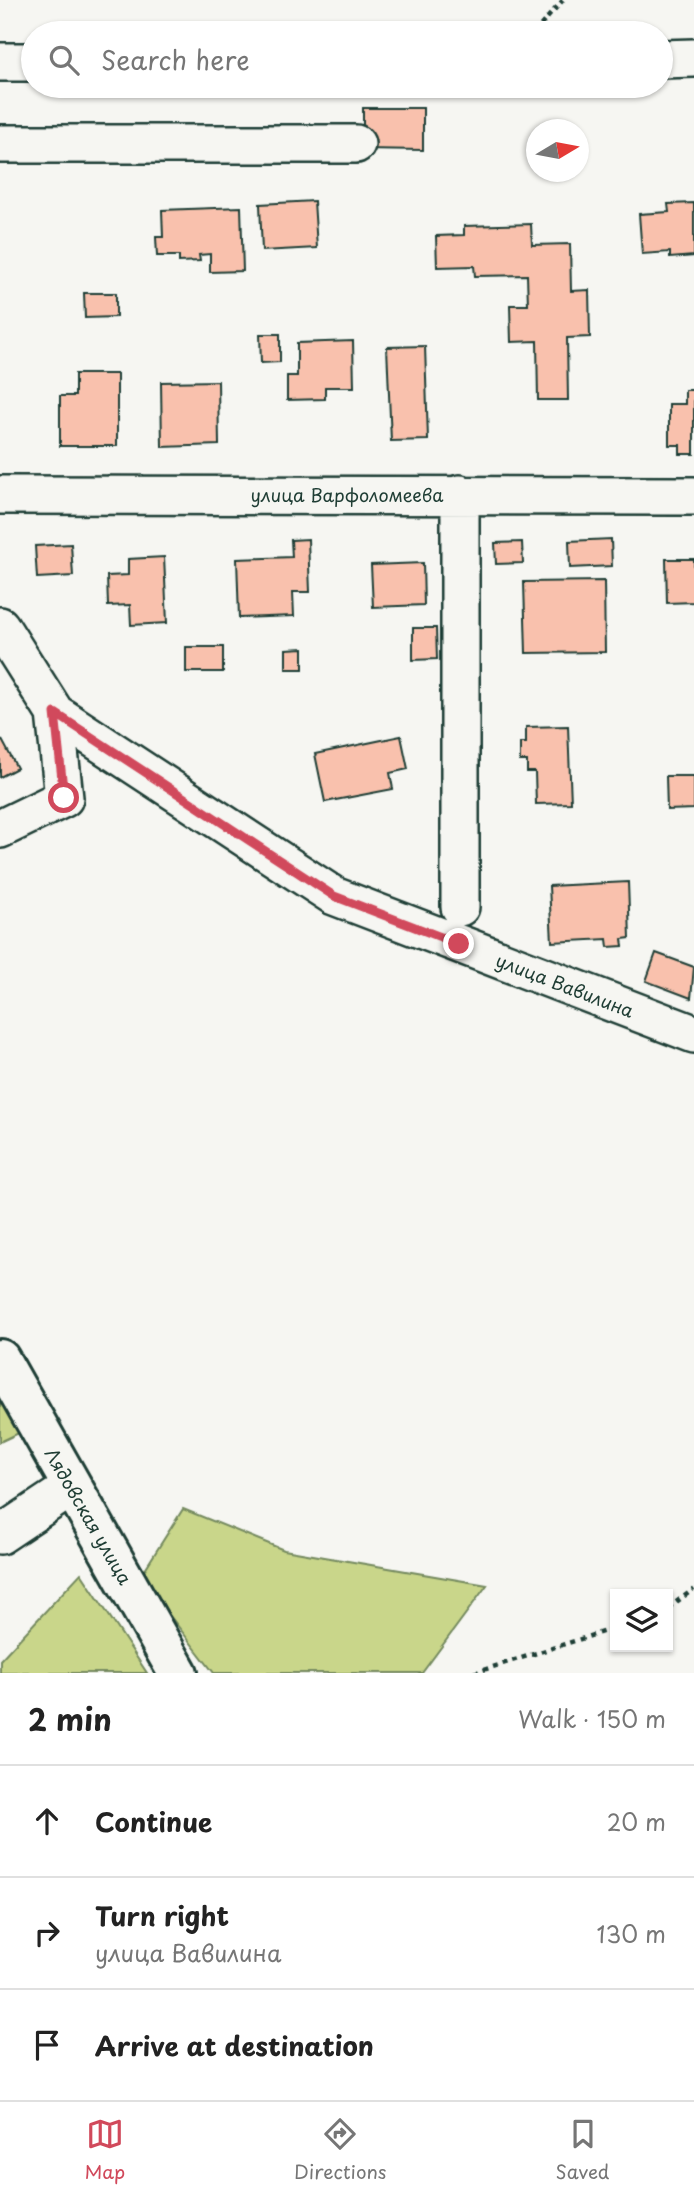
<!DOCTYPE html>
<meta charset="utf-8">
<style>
:root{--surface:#fff;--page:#f2f2f2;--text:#222;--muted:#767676;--line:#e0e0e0;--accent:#d1495b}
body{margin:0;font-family:"Playpen Sans",sans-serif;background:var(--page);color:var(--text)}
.controls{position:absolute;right:21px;bottom:21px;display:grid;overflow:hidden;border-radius:0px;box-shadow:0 2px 5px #0004}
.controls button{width:63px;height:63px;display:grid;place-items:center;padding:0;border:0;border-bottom:2px solid var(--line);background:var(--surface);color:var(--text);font:35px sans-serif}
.compass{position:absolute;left:526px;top:119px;width:63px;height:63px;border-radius:50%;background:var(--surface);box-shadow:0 2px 5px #0004;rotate:80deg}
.stop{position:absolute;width:21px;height:21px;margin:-16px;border:5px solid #d1495b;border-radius:50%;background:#fff}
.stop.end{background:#d1495b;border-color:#fff;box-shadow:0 2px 7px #0008}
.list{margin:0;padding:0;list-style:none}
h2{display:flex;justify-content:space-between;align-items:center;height:91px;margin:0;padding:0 28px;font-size:30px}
h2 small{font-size:23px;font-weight:400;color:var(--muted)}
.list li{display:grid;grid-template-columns:46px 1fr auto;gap:21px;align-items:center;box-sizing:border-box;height:112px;padding:0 28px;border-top:2px solid var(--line)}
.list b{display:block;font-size:26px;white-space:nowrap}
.list p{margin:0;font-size:23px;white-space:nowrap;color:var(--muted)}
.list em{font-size:23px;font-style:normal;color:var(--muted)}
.icon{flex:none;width:38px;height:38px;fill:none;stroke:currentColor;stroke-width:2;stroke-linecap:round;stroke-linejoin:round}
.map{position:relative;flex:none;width:694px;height:1673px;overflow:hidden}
.search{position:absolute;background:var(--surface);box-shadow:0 2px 5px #0004;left:21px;right:21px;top:21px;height:77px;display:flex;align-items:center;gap:18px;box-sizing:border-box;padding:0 24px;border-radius:38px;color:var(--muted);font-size:26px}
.sheet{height:427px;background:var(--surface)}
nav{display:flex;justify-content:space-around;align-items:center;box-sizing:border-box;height:98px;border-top:2px solid var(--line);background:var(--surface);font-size:19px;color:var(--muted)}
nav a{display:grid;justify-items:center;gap:4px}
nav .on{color:var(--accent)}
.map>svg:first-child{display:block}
.green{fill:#c9d68a;stroke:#748a5f;stroke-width:2}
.building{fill:#f9c1ad;stroke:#1f3d34;stroke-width:2}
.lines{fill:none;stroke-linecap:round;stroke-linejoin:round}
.minor-casing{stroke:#1f3d34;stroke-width:42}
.major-casing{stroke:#1f3d34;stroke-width:44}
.path{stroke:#1f3d34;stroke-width:4.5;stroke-dasharray:5 5;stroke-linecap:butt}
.minor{stroke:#f6f6f2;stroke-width:37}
.major{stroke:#f6f6f2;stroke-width:38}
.route{stroke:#d1495b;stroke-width:9}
.labels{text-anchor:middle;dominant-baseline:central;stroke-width:6;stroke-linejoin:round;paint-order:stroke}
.street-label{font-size:18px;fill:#1f3d34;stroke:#f6f6f2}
</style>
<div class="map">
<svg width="694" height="1673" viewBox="0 0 694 1673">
<rect width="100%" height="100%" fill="#f6f6f2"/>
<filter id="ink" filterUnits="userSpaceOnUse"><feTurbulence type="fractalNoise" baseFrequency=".0143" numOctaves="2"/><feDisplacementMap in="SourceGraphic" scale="14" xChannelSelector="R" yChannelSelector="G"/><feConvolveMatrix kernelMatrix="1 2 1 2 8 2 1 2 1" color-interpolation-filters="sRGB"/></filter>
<g filter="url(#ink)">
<!-- green -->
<path class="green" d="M0 1395 21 1432 0 1442Z
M183 1509 284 1550 487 1585 422 1673H214L140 1577Z
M81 1573 147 1673H0V1660Z"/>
<!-- building -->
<path class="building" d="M363 108H423V150L363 149Z
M314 201 317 248 262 251 260 204Z
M694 203V256L670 258V252L642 254 639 214 669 212 668 204Z
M241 207 243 271 210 272V254L199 255 200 261 179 262V256H157L156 237H163L162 210Z
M531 224 532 245 570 244 571 291 589 290 590 337 567 338 568 400H538L537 341 511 342 510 305H528L527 275 475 276 474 266 437 267 436 236 464 235V226Z
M84 293H116V317L85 318Z
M260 334H280V362L261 363Z
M353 341 354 387H325V399L287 400V376H297V343Z
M425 346 428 440 391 441 387 347Z
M75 374H117V446H60V396H75Z
M218 381 219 445 162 447 161 382Z
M685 390H694V454H680V445H669V404H685Z
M308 539 310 592H293L294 616 239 618 237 559 292 557 291 540Z
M611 539 612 566 570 568 569 541Z
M522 542 523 563 496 564 495 543Z
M71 544 73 576 37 578 35 546Z
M164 557 167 623 131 625 130 605 108 606 107 576 128 575V559Z
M666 559H694V602L667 603Z
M423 563 424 605 373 607 371 565Z
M604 581 605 652 526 653 524 582Z
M413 628H436L437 659 413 660Z
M186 647H223V672H186Z
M303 648V669H286V649Z
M568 726 571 803 536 804 535 772H527V761H520V743H526V727Z
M401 736 408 769 390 773 393 789 325 802 315 754Z
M2 740 17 768 0 777V742Z
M666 776H694V809L667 810Z
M628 882 630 938 622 939 623 946 608 947 607 939 552 942 549 886Z
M656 953 694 967 691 998 646 981Z"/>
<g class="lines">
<!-- minor casing -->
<g class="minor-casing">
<path id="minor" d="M661 59 694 58
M0 62H33
M0 144H356
M460 494V907
M0 495 694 496
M0 626 55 713 334 896 694 1034
M0 829 64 798 55 713
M0 1535 72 1487"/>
</g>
<!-- major casing -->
<g class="major-casing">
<path id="major" d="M0 1359 178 1673"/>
</g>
<!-- path -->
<path class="path" d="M534 33 563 0
M668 1608 694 1589
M474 1673 615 1628"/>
<!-- minor -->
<use href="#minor" class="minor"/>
<!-- major -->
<use href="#major" class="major"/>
</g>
</g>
<g class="lines" filter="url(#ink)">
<!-- route -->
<path class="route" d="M64 798 55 713 334 896 459 944"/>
</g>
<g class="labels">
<!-- street labels -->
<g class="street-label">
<text x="347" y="494">улица Варфоломеева</text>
<text transform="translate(565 985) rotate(21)">улица Вавилина</text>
<text transform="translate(89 1516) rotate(60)">Лядовская улица</text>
</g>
</g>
</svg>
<div class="controls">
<button><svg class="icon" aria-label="layers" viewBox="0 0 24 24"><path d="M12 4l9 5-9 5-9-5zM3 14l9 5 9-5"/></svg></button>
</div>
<svg class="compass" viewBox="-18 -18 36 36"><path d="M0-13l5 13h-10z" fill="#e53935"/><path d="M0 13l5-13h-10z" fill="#767676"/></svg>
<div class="stop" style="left:64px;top:798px"></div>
<div class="stop end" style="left:459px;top:944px"></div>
<div class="search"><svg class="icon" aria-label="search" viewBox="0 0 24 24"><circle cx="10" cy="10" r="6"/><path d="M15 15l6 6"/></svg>Search here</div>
</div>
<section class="sheet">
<h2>2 min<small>Walk · 150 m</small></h2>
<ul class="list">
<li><svg class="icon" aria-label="ahead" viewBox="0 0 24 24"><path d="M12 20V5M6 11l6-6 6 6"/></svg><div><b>Continue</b></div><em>20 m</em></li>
<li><svg class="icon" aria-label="right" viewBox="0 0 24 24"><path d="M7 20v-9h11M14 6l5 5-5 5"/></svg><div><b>Turn right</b><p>улица Вавилина</p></div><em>130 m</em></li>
<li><svg class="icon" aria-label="arrive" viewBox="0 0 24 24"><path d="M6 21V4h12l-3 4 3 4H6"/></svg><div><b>Arrive at destination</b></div></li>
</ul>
</section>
<nav>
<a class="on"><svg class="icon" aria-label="map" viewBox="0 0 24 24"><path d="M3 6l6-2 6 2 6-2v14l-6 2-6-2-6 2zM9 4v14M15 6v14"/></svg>Map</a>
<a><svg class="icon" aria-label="directions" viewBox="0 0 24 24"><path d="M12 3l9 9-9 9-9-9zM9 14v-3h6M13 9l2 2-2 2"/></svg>Directions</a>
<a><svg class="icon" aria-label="saved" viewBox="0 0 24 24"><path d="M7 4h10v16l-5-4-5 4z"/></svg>Saved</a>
</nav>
